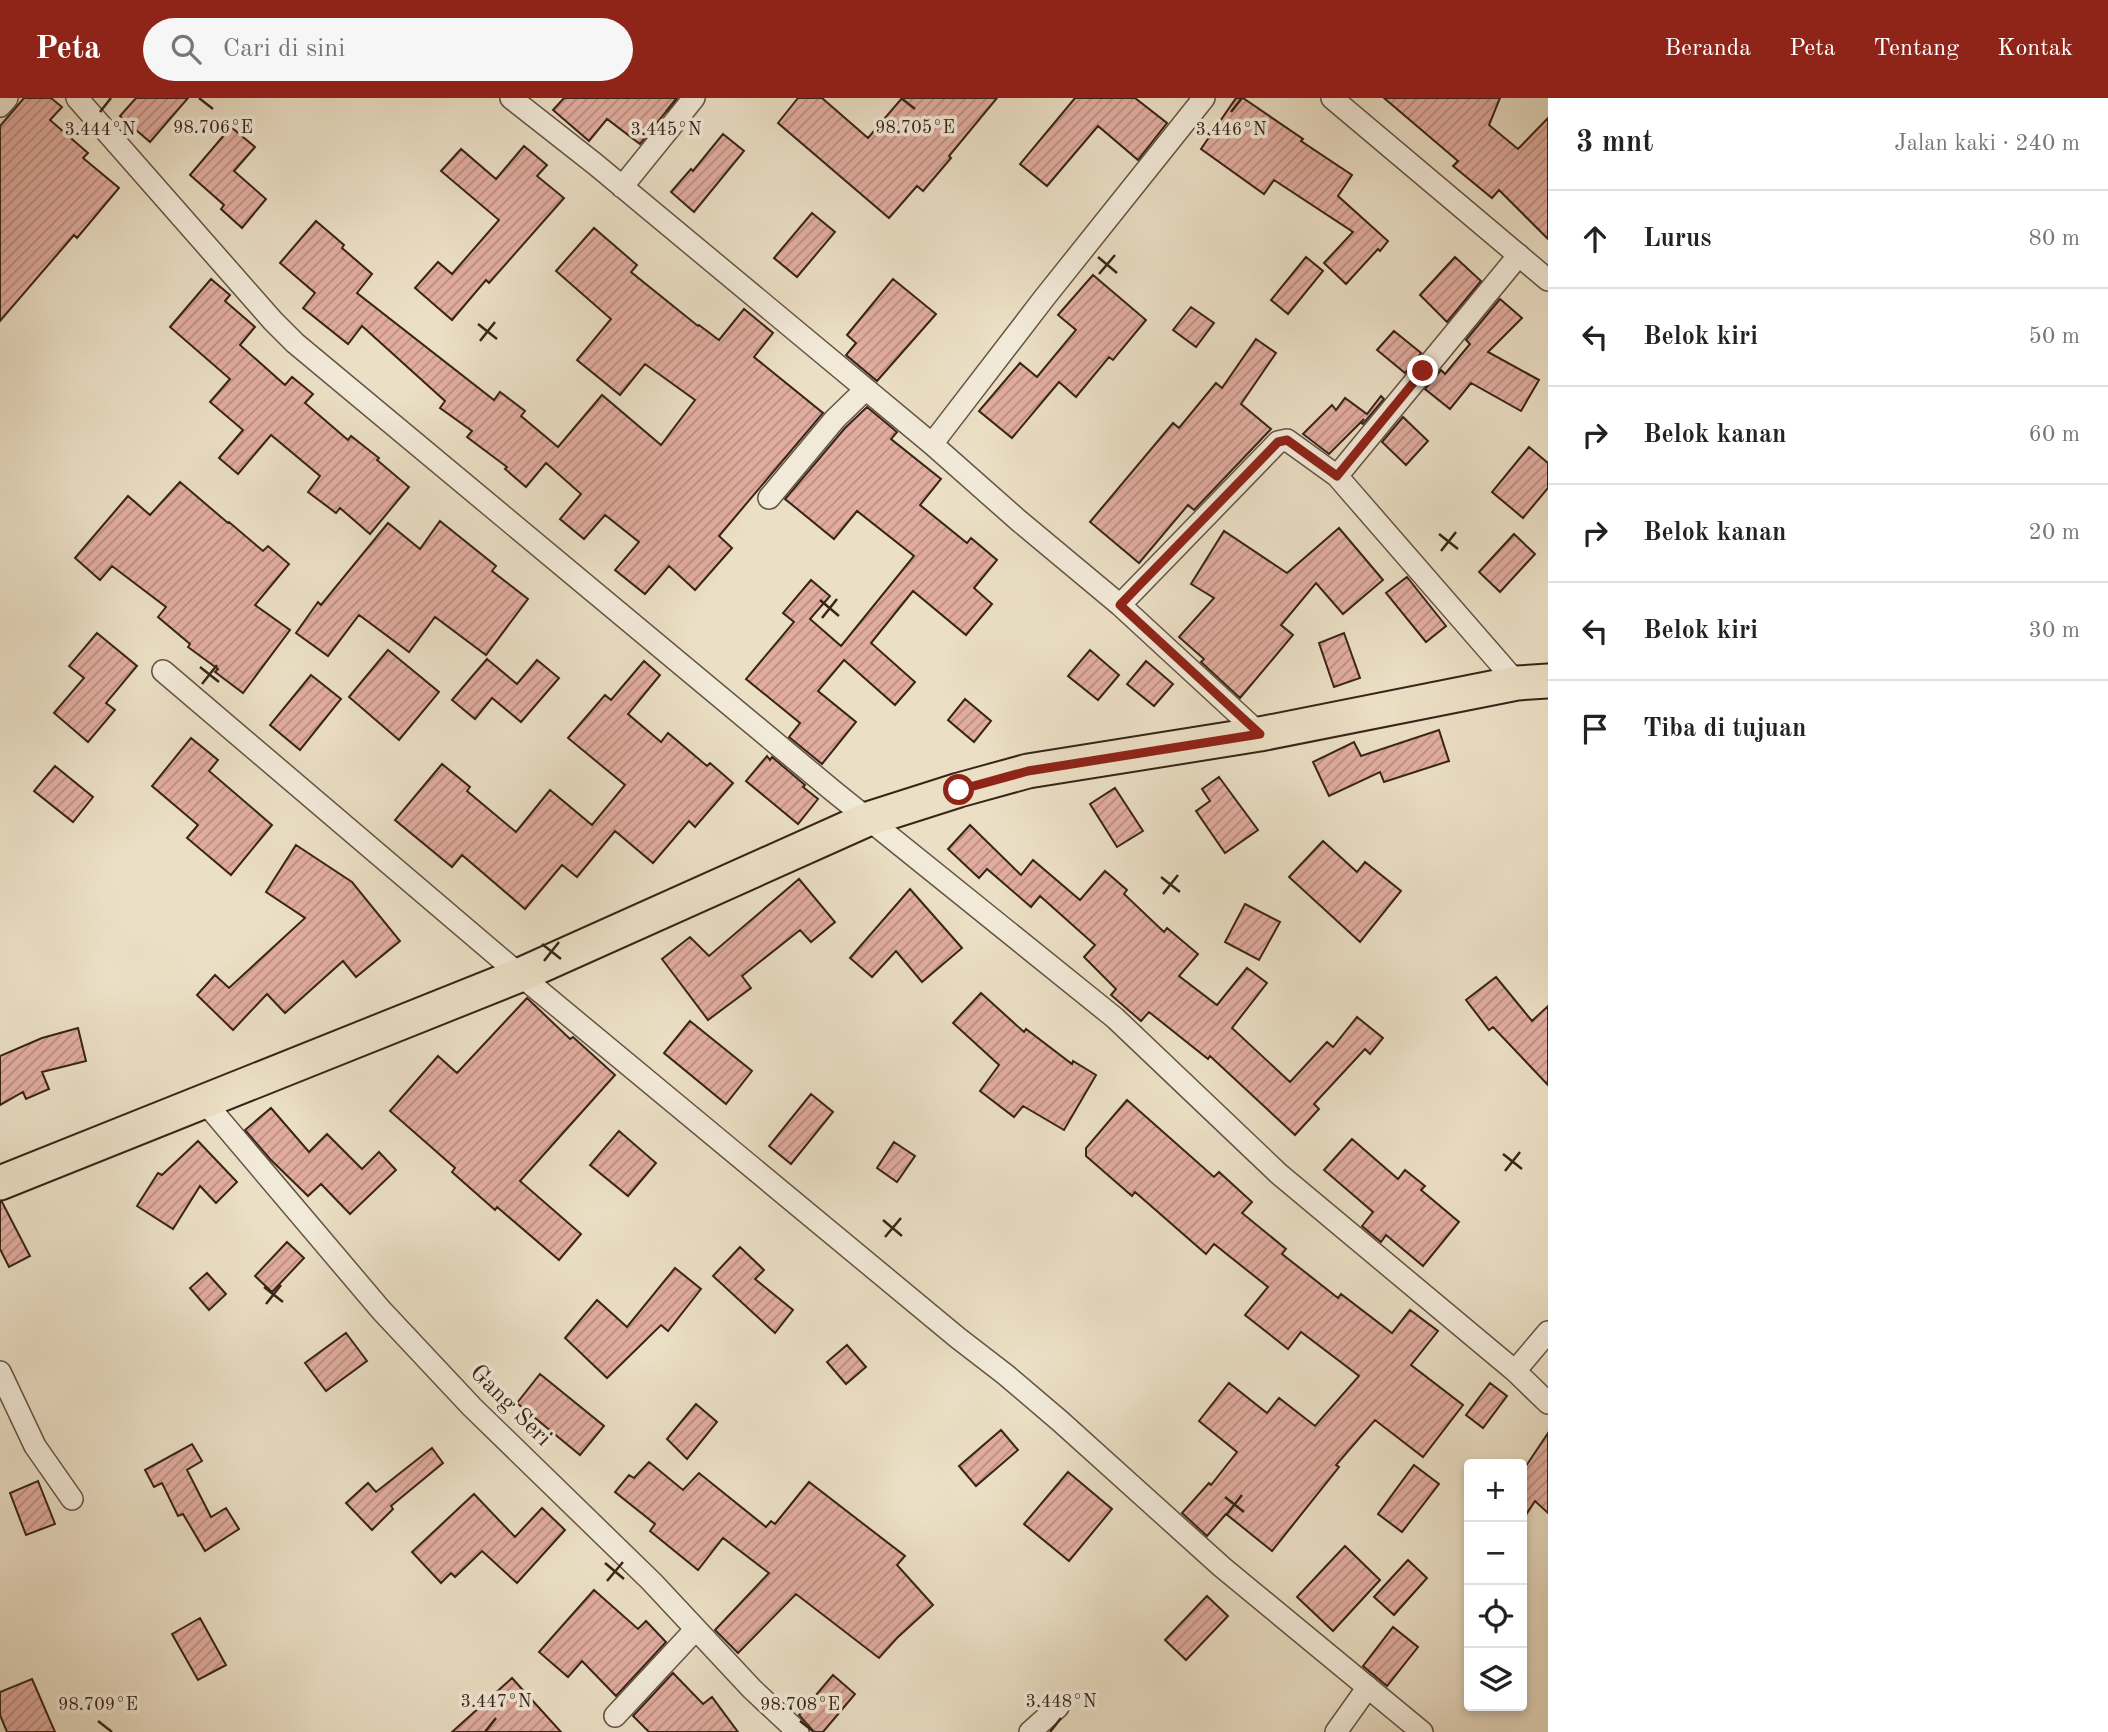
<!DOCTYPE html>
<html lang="id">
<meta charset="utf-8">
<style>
:root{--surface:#fff;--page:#f6f6f6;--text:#222;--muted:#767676;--line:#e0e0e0;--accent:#8f2418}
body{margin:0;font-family:"Old Standard TT",serif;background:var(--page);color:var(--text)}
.controls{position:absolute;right:21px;bottom:21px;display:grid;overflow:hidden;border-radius:7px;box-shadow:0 4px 10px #0003}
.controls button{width:63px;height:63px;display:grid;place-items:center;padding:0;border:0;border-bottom:2px solid var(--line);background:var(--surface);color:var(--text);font:35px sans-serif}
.stop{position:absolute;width:21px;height:21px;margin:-16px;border:5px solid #8f2418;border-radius:50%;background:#fff}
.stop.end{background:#8f2418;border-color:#fff;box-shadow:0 2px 7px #0008}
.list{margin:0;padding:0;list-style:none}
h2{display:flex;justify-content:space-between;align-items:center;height:91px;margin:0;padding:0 28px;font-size:30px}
h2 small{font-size:23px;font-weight:400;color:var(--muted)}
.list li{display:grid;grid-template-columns:46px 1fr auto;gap:21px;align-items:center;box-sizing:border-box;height:98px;padding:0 28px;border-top:2px solid var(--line)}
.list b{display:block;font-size:26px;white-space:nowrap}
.list em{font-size:23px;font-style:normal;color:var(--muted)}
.icon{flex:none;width:38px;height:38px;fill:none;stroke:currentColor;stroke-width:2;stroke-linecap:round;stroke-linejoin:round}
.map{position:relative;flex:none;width:1548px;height:1634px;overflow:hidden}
header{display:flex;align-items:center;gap:42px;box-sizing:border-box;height:98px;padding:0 35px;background:var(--accent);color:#fff}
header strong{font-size:33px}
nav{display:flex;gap:38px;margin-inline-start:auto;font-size:24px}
.search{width:490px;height:63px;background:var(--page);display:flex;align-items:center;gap:18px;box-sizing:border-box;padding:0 24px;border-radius:38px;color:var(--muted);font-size:26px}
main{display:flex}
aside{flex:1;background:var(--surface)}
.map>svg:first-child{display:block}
.building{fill:url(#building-hatch);stroke:#382418;stroke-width:2}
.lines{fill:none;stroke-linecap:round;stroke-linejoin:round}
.street-casing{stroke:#655343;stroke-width:24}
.primary-casing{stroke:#382418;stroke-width:37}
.street{stroke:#f2ead9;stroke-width:21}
.primary{stroke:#ebdfc5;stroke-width:33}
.route{stroke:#8f2418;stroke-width:9}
.ticks{fill:none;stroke:#382418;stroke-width:2.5}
.labels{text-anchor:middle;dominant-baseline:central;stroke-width:7;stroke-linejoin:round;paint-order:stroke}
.street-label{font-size:24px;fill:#382418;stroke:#f2ead9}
.ticks-label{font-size:18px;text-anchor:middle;fill:#382418;stroke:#f2ead9;stroke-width:7;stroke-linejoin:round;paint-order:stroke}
</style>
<header>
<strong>Peta</strong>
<div class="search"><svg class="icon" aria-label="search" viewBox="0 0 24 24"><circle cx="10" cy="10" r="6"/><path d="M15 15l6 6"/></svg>Cari di sini</div>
<nav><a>Beranda</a><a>Peta</a><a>Tentang</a><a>Kontak</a></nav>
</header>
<main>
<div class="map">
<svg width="1548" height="1634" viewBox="0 0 1548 1634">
<defs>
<pattern id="building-hatch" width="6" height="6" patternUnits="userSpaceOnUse" patternTransform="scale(1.75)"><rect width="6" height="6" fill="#e2ada0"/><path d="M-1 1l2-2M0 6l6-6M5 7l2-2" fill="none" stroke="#b88d81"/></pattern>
</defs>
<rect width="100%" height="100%" fill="#ebdfc5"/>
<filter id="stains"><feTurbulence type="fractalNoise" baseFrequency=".00286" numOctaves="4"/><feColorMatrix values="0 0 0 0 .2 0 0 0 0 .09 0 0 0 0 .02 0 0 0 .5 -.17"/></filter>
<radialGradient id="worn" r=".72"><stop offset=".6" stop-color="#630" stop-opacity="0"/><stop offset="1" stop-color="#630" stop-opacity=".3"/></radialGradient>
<!-- building -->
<path class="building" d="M24 0H51L62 9 50 22 88 55 83 60 119 90 77 140 74 137 0 223V28Z
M136 0H188L150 44 120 18Z
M564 0H677L640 46 607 21 589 43 553 12Z
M798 0H822L868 40 902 0H997L949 58 951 60 923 93 917 88 889 120 778 25Z
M1075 0H1135L1167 25 1138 62 1098 28 1047 88 1020 66Z
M1236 0H1243L1303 41 1301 43 1352 77 1338 98 1388 143 1380 153 1378 151 1346 186 1324 165 1353 134 1274 82 1264 96 1201 51Z
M1384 0H1500L1489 27 1518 51 1548 20V141L1499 92 1492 100 1453 68 1458 63Z
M231 29 255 49 234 73 266 101 242 130 221 111 224 107 190 77Z
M723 36 744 53 694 114 671 94 691 71 693 73Z
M524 48 547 67 537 78 564 100 489 185 486 182 452 222 415 190 438 164 452 176 499 122 441 73 461 51 496 81Z
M812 115 835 134 797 179 774 160Z
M316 123 344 147 342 150 372 176 357 195 494 302 500 294 525 313 521 318 558 349 602 297 661 347 695 302 645 266 620 297 577 262 611 221 556 173 594 130 637 167 631 174 698 228 699 227 719 242 744 211 773 235 754 259 823 315 719 438 732 450 695 492 669 468 645 496 615 472 639 444 605 417 584 441 560 421 581 396 546 365 526 389 505 371 507 369 467 339 472 333 440 310 445 303 362 228 348 246 303 210 315 195 280 165Z
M1306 159 1323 173 1288 216 1271 202Z
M1455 159 1481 183 1447 224 1420 197Z
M1093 177 1146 222 1113 262 1109 259 1076 299 1059 284 1012 340 979 313 1020 265 1037 279 1076 232 1058 217Z
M211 181 230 197 225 203 255 229 240 247 285 287 292 279 313 296 305 305 348 342 351 338 379 360 377 362 409 389 370 436 340 410 336 415 308 394 320 378 271 337 238 376 219 360 243 332 210 304 230 281 170 229Z
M893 181 936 216 877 283 846 257 856 245 847 237Z
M1500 201 1522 220 1488 254 1539 282 1521 313 1471 285 1450 311 1425 291 1441 272 1445 276 1470 246 1466 242Z
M1191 209 1214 225 1196 249 1173 232Z
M1394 233 1421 255 1405 275 1377 252Z
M1256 241 1276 255 1241 306 1271 331 1194 412 1188 407 1139 465 1090 424 1173 325 1179 330 1216 285 1222 290Z
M1381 298 1384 301 1363 326 1361 325 1364 321 1329 356 1303 336 1332 307 1336 312 1345 300 1367 316Z
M867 309 897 334 891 341 941 381 920 407 967 445 971 440 997 462 974 490 992 506 966 537 913 493 871 545 915 584 895 607 844 562 818 593 856 624 822 666 789 639 800 625 746 581 794 524 783 515 811 482 830 498 810 521 841 548 914 458 857 413 834 441 785 401 845 330Z
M1403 319 1428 343 1406 367 1382 344Z
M1529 349 1548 365V390L1523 420 1492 394Z
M180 384 228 425 229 424 263 453 268 448 289 466 255 507 290 532 243 595 215 574 218 571 188 549 190 546 158 519 166 509 112 468 100 482 75 460 128 398 150 417Z
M440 423 496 468 492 473 528 501 486 557 435 519 409 554 359 517 328 558 296 535 318 504 321 507 388 425 420 451Z
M1339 430 1383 482 1343 516 1316 485 1281 527 1293 537 1240 600 1201 564 1204 561 1179 539 1214 500 1191 486 1224 433 1287 475Z
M1514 436 1535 456 1500 494 1479 474Z
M1407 479 1446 528 1426 544 1386 495Z
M97 535 137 568 106 605 115 612 88 644 54 615 84 580 69 568Z
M1344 535 1360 580 1334 589 1319 545Z
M388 552 439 594 399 642 349 599Z
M1090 552 1119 577 1098 602 1068 578Z
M487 561 517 586 537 562 559 580 521 624 492 600 475 621 452 602Z
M644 563 660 577 628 616 661 644 668 635 707 668 710 665 733 685 695 729 689 723 653 765 615 733 577 779 562 767 525 811 462 757 452 769 395 722 442 666 470 689 467 693 516 734 550 692 592 727 625 687 568 640 605 597 611 602Z
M1146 563 1173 586 1154 608 1127 586Z
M311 577 341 601 300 652 270 627Z
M965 601 991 623 974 644 948 622Z
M1439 632 1449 663 1384 684 1380 674 1329 698 1313 664 1354 644 1361 658Z
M191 640 218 662 209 673 272 727 231 777 187 740 198 727 152 688Z
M767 658 770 662 772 659 805 687 803 689 818 701 798 726 746 683Z
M55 668 93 699 73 724 34 693Z
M1219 679 1258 732 1225 755 1196 713 1210 703 1202 691Z
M1115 690 1143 733 1117 749 1090 706Z
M970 727 1021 777 1033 762 1080 802 1105 773 1127 792 1124 796 1164 834 1167 830 1198 856 1179 878 1217 907 1247 870 1267 885 1232 930 1290 984 1327 944 1333 949 1357 919 1383 940 1370 956 1365 951 1314 1006 1319 1011 1295 1037 1210 958 1208 961 1149 914 1141 923 1111 897 1116 891 1084 859 1095 847 1040 798 1031 809 987 771 979 780 948 751Z
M1323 743 1357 774 1365 764 1401 793 1360 844 1289 779Z
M296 747 352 784 400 843 356 879 343 863 285 915 267 896 233 932 197 897 215 877 229 890 305 820 266 794Z
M799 781 835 824 811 844 800 832 742 878 751 890 708 922 662 861 690 839 709 858Z
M910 791 962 850 922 884 896 853 872 879 850 860Z
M1245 806 1280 824 1259 862 1225 844Z
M1496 879 1532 923 1548 908V987L1493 929 1489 932 1466 902Z
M981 895 1024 934 1026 931 1072 966 1073 963 1096 977 1064 1032 1023 1008 1014 1019 980 993 999 967 953 925Z
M527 900 570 941 573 939 615 977 520 1083 581 1136 559 1162 497 1109 495 1112 452 1074 455 1070 390 1013 438 958 457 975Z
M690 923 752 973 726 1006 664 955Z
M78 930 86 963 42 974 49 991 26 1001 23 994 0 1007V958L42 940Z
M811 996 833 1014 791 1066 769 1048Z
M1127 1002 1214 1079 1219 1074 1252 1104 1242 1115 1286 1151 1282 1156 1338 1200 1341 1196 1392 1235 1410 1212 1438 1233 1411 1267 1463 1307 1423 1359 1375 1322 1336 1367 1339 1369 1272 1453 1226 1416 1207 1438 1182 1415 1209 1385 1211 1387 1237 1354 1199 1323 1229 1285 1267 1315 1279 1300 1315 1328 1359 1278 1301 1234 1288 1251 1245 1217 1268 1189 1214 1146 1206 1156 1135 1094 1132 1098 1086 1058V1050Z
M271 1010 309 1054 327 1036 362 1071 379 1054 396 1072 350 1116 321 1086 308 1098 270 1061 245 1032Z
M619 1033 656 1065 628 1098 590 1067Z
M1352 1041 1398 1081 1405 1072 1425 1088 1421 1092 1459 1124 1423 1168 1386 1137 1381 1144 1362 1128 1373 1114 1324 1072Z
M198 1043 237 1084 216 1105 200 1088 173 1131 137 1108 158 1075 162 1077Z
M894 1044 915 1058 897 1084 877 1070Z
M0 1104H2L30 1158 9 1169 0 1151Z
M287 1144 304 1160 272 1194 255 1178Z
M740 1149 764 1172 755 1181 793 1212 775 1235 713 1178Z
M675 1170 701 1191 668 1233 661 1227 607 1280 565 1240 597 1202 627 1229Z
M207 1175 226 1196 209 1212 190 1190Z
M346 1235 367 1263 326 1293 305 1265Z
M847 1247 866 1269 846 1286 827 1264Z
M540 1276 604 1328 580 1357 517 1305Z
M1490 1285 1507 1298 1483 1330 1466 1317Z
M696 1306 717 1324 687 1361 667 1341Z
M1001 1332 1018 1352 976 1388 959 1368Z
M1548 1335V1415L1535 1403 1522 1423V1374Z
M192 1346 202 1363 187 1372 211 1419 226 1410 239 1431 205 1453 183 1416 178 1418 162 1385 154 1389 145 1372Z
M432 1350 443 1365 391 1408 393 1411 372 1432 346 1405 368 1385 376 1394Z
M649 1364 683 1392 699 1375 766 1429 771 1423 775 1426 809 1384 905 1458 897 1467 933 1507 897 1540 879 1560 796 1496 738 1555 715 1532 769 1475 723 1440 698 1472 650 1433 655 1426 615 1394 629 1377 634 1380Z
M1414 1367 1439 1386 1402 1434 1378 1416Z
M1068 1374 1112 1411 1069 1463 1024 1426Z
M38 1383 55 1426 26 1437 10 1395Z
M474 1396 515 1439 542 1410 565 1432 517 1485 482 1453 455 1479 451 1475 441 1485 412 1454Z
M1345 1448 1380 1482 1333 1533 1297 1499Z
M1408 1462 1427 1480 1394 1517 1374 1499Z
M594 1492 638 1531 646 1523 666 1544 616 1598 582 1563 568 1579 539 1554Z
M1207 1498 1228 1518 1186 1562 1165 1542Z
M200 1520 226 1567 198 1582 172 1536Z
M1393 1529 1418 1549 1387 1588 1363 1568Z
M673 1575 703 1606 712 1599 738 1634H649L633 1618Z
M833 1577 855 1596 823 1634H814L799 1617Z
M512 1580 561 1634H452Z
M32 1581 55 1634H7L0 1617V1594Z"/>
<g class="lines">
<!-- street casing -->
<g class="street-casing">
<path id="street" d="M77 0 273 223 295 245 832 692 1115 920 1279 1076 1515 1273 1548 1305
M511 0 595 66 932 346 1018 422 1120 507 1260 636
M1332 0 1548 182
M0 8 7 0
M622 89 694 0
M932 346 1045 199 1204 0
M1337 378 1519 157
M769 400 835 321 866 291
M1120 507 1278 344 1287 342 1337 378 1517 585
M163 573 520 877 958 1240 1006 1277 1060 1323 1222 1469 1422 1634
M203 1002 381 1212 472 1309 652 1484 752 1591 798 1634
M1515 1273 1548 1234
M0 1274 35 1348 72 1401
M615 1618 696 1531
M1030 1634 1058 1609
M1336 1634 1368 1589"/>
</g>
<!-- primary casing -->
<g class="primary-casing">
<path id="primary" d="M0 1085 520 877 868 721 959 692 1028 673 1260 636 1517 585 1548 583"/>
</g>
<!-- street -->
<use href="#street" class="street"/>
<!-- primary -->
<use href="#primary" class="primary"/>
</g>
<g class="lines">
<!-- route -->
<path class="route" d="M959 692 1028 673 1260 636 1120 507 1278 344 1287 342 1337 378 1423 273"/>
</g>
<!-- ticks -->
<path class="ticks" d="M199 0 213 11M901 0 915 11M100 14 111 0M666 14 677 0M1231 14 1242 0M1098 159 1117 175M1099 176 1115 157M478 226 497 241M480 243 495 224M1439 436 1458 451M1441 453 1456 434M820 502 839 518M822 520 837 501M200 569 219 584M202 586 217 567M1161 779 1180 794M1163 796 1178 777M542 846 561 861M544 863 559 844M1503 1056 1522 1071M1505 1073 1520 1054M883 1122 902 1138M885 1139 901 1120M264 1189 283 1204M266 1206 281 1187M1225 1399 1244 1414M1227 1416 1242 1397M605 1465 624 1481M607 1483 623 1464M98 1623 112 1634M800 1623 814 1634M485 1634 496 1620M1050 1634 1061 1620"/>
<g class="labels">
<!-- street labels -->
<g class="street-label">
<text transform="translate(510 1308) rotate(45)">Gang Seri</text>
</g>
</g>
<g class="ticks-label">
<text x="213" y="35">98.706°E</text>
<text x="915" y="35">98.705°E</text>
<text x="100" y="37">3.444°N</text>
<text x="666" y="37">3.445°N</text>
<text x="1231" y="37">3.446°N</text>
<text x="496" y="1609">3.447°N</text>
<text x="1061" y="1609">3.448°N</text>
<text x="98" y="1612">98.709°E</text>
<text x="800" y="1612">98.708°E</text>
</g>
<rect width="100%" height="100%" filter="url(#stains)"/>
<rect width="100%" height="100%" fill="url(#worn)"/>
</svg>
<div class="controls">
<button>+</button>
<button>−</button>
<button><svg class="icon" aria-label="locate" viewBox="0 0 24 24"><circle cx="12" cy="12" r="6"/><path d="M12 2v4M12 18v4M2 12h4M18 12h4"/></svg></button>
<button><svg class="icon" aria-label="layers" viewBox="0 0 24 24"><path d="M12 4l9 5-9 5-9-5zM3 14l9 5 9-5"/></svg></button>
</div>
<div class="stop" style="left:959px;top:692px"></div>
<div class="stop end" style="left:1423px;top:273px"></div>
</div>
<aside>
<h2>3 mnt<small>Jalan kaki · 240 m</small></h2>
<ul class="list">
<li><svg class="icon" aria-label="ahead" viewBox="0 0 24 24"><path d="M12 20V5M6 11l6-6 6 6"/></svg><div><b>Lurus</b></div><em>80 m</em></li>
<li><svg class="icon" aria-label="left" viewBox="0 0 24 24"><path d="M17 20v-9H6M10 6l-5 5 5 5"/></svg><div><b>Belok kiri</b></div><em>50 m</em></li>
<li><svg class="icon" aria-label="right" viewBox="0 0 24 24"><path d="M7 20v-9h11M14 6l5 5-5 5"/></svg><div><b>Belok kanan</b></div><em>60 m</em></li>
<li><svg class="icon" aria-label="right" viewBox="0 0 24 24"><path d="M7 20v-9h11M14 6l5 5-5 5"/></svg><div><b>Belok kanan</b></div><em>20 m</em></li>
<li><svg class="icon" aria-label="left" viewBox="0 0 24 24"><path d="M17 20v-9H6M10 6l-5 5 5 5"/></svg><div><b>Belok kiri</b></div><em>30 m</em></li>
<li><svg class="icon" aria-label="arrive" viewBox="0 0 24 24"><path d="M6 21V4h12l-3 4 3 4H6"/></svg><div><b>Tiba di tujuan</b></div></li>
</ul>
</aside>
</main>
